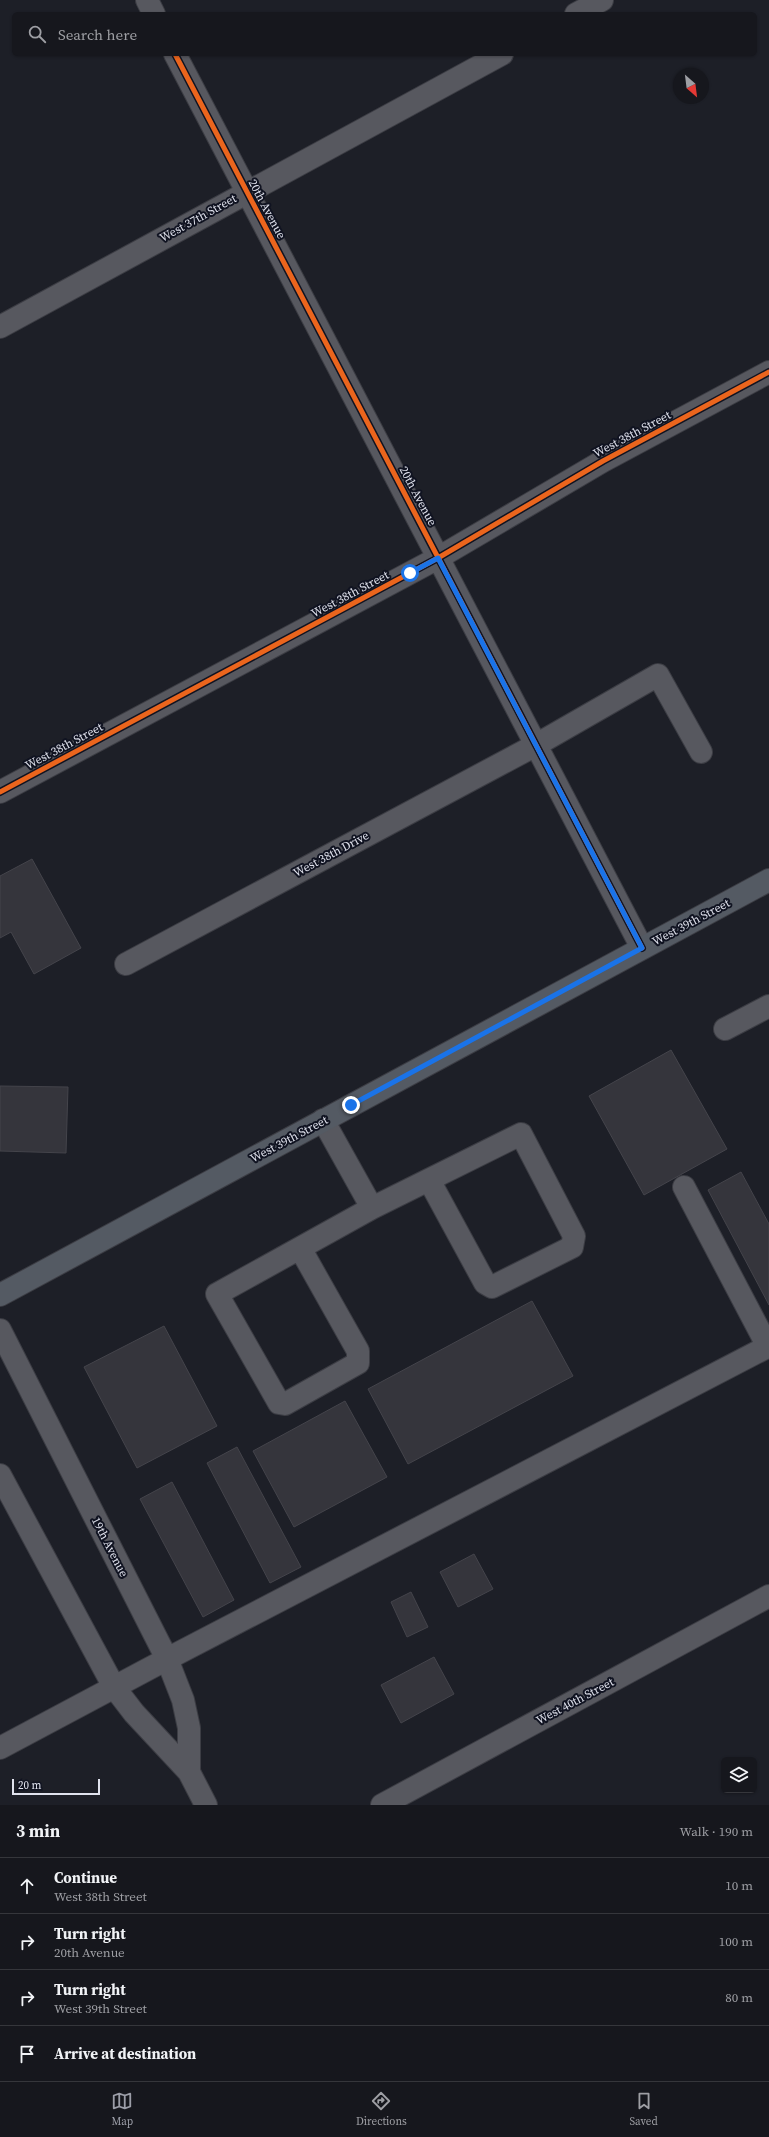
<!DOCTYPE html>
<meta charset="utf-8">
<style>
:root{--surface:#16171d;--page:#23242a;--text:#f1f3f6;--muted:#9e9fa4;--line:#35363b;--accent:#9c9ea8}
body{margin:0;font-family:"Source Serif 4",serif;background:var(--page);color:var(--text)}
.controls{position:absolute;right:12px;bottom:12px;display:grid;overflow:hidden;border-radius:6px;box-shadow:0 1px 3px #0004}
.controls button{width:36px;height:36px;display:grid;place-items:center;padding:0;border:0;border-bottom:1px solid var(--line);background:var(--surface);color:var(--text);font:20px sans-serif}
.compass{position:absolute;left:673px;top:68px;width:36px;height:36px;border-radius:50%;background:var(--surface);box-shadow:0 1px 3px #0004;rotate:152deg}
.scale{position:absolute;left:12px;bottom:10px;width:88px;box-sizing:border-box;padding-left:4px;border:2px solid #e1e3ee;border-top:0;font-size:11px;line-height:14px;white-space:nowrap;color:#e1e3ee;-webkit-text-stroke:3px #101321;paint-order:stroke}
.stop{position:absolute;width:12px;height:12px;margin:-9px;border:3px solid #1a73e8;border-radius:50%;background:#fff}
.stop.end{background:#1a73e8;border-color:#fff;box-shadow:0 1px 4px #0008}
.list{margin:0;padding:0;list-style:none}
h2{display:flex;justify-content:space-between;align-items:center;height:52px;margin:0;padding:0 16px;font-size:17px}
h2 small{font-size:13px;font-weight:400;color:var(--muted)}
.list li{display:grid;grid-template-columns:26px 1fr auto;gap:12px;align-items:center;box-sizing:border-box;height:56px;padding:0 16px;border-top:1px solid var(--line)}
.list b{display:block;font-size:15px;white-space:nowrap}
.list p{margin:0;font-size:13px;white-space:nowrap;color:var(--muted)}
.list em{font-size:13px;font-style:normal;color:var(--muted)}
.icon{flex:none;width:22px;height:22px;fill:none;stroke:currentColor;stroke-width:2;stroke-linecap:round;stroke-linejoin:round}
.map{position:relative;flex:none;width:769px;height:1805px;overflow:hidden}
.search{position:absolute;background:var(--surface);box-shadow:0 1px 3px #0004;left:12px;right:12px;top:12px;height:44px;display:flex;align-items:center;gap:10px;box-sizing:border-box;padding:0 14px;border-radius:6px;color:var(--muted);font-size:15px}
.sheet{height:276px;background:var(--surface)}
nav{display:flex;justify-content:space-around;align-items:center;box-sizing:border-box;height:56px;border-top:1px solid var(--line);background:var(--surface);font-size:11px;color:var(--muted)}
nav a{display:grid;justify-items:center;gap:2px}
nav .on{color:var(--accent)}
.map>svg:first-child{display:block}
.building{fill:#35353c;stroke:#44444b}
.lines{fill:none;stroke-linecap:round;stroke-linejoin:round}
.minor-casing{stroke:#3c3d44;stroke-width:24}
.major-casing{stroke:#3c3d44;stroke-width:24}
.minor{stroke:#57585f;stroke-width:22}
.major{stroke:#545a63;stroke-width:22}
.cycleway-casing{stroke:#101321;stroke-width:8}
.cycleway{stroke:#eb651d;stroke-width:5}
.route{stroke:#1a73e8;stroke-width:5}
.labels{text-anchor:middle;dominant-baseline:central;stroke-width:4;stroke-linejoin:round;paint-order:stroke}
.street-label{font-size:12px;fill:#e1e3ee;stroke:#101321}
</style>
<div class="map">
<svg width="769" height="1805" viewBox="0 0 769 1805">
<rect width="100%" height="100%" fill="#1d1f27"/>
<!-- building -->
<path class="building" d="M32 859 81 948 34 974 11 932 0 938V876Z
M671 1050 727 1149 644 1195 589 1096Z
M0 1086 68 1087 66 1153 0 1151Z
M741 1172 769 1224V1305L708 1190Z
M532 1301 573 1376 408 1464 368 1389Z
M164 1326 217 1426 137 1468 84 1367Z
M345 1401 387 1477 294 1527 253 1451Z
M237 1447 301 1567 270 1583 207 1463Z
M172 1482 234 1600 203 1617 140 1499Z
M474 1554 493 1589 458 1607 440 1572Z
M411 1592 428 1627 407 1637 391 1602Z
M434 1657 454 1694 401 1723 381 1685Z"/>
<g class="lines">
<!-- minor casing -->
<g class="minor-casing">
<path id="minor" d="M147 0 154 14
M576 14 602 0
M175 54 642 948
M0 327 502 54
M0 792 438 558 603 461 769 372
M126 964 536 745 658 675 701 752
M725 1029 769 1006
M323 1120 372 1208
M684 1187 768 1347
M300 1248 358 1351V1363L285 1404 279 1403 217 1294 372 1208 521 1134 574 1236 572 1247 492 1287 485 1283 429 1180
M0 1330 167 1659 183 1700 189 1728V1772
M0 1475 114 1687 134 1713 189 1772 206 1805
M0 1748 167 1659 769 1346
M382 1805 769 1596"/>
</g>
<!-- major casing -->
<g class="major-casing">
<path id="major" d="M0 1295 769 880"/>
</g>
<!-- minor -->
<use href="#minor" class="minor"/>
<!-- major -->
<use href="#major" class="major"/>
<!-- cycleway casing -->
<g class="cycleway-casing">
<path id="cycleway" d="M175 54 642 948
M0 792 438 558 603 461 769 372"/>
</g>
<!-- cycleway -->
<use href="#cycleway" class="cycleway"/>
</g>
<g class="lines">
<!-- route -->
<path class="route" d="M351 1105 642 948 438 558 410 573"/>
</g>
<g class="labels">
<!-- street labels -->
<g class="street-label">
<text transform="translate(267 209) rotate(62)">20th Avenue</text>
<text transform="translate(198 218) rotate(-29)">West 37th Street</text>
<text transform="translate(632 434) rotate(-28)">West 38th Street</text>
<text transform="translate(418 496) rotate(62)">20th Avenue</text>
<text transform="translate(350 594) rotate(-28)">West 38th Street</text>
<text transform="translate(64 746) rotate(-28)">West 38th Street</text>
<text transform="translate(331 854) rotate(-28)">West 38th Drive</text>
<text transform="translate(691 922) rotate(-28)">West 39th Street</text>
<text transform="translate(289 1139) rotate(-28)">West 39th Street</text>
<text transform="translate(110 1547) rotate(63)">19th Avenue</text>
<text transform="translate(575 1701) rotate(-28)">West 40th Street</text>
</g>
</g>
</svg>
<div class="controls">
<button><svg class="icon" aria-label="layers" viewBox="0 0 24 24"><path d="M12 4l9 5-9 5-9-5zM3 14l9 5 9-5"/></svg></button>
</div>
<svg class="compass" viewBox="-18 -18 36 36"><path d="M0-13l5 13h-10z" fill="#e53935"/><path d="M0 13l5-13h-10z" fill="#9e9fa4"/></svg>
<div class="scale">20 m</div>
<div class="stop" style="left:410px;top:573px"></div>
<div class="stop end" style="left:351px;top:1105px"></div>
<div class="search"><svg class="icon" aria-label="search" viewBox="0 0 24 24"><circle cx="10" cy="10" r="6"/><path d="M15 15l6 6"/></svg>Search here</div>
</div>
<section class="sheet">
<h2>3 min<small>Walk · 190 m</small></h2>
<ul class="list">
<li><svg class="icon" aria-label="ahead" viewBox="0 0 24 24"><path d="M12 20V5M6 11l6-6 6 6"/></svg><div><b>Continue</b><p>West 38th Street</p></div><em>10 m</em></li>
<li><svg class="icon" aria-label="right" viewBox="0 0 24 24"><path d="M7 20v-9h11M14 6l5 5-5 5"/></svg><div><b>Turn right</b><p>20th Avenue</p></div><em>100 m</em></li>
<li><svg class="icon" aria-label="right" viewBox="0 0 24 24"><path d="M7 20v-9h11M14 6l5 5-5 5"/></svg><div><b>Turn right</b><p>West 39th Street</p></div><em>80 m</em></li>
<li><svg class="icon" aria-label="arrive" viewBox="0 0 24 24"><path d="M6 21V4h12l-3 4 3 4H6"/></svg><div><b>Arrive at destination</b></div></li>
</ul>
</section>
<nav>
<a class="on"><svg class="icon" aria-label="map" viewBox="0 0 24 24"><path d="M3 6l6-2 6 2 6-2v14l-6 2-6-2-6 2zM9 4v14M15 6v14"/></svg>Map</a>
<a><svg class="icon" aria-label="directions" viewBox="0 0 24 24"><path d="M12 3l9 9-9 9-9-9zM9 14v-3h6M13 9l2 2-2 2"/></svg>Directions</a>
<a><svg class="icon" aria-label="saved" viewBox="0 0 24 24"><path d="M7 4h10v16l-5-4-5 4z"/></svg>Saved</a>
</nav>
